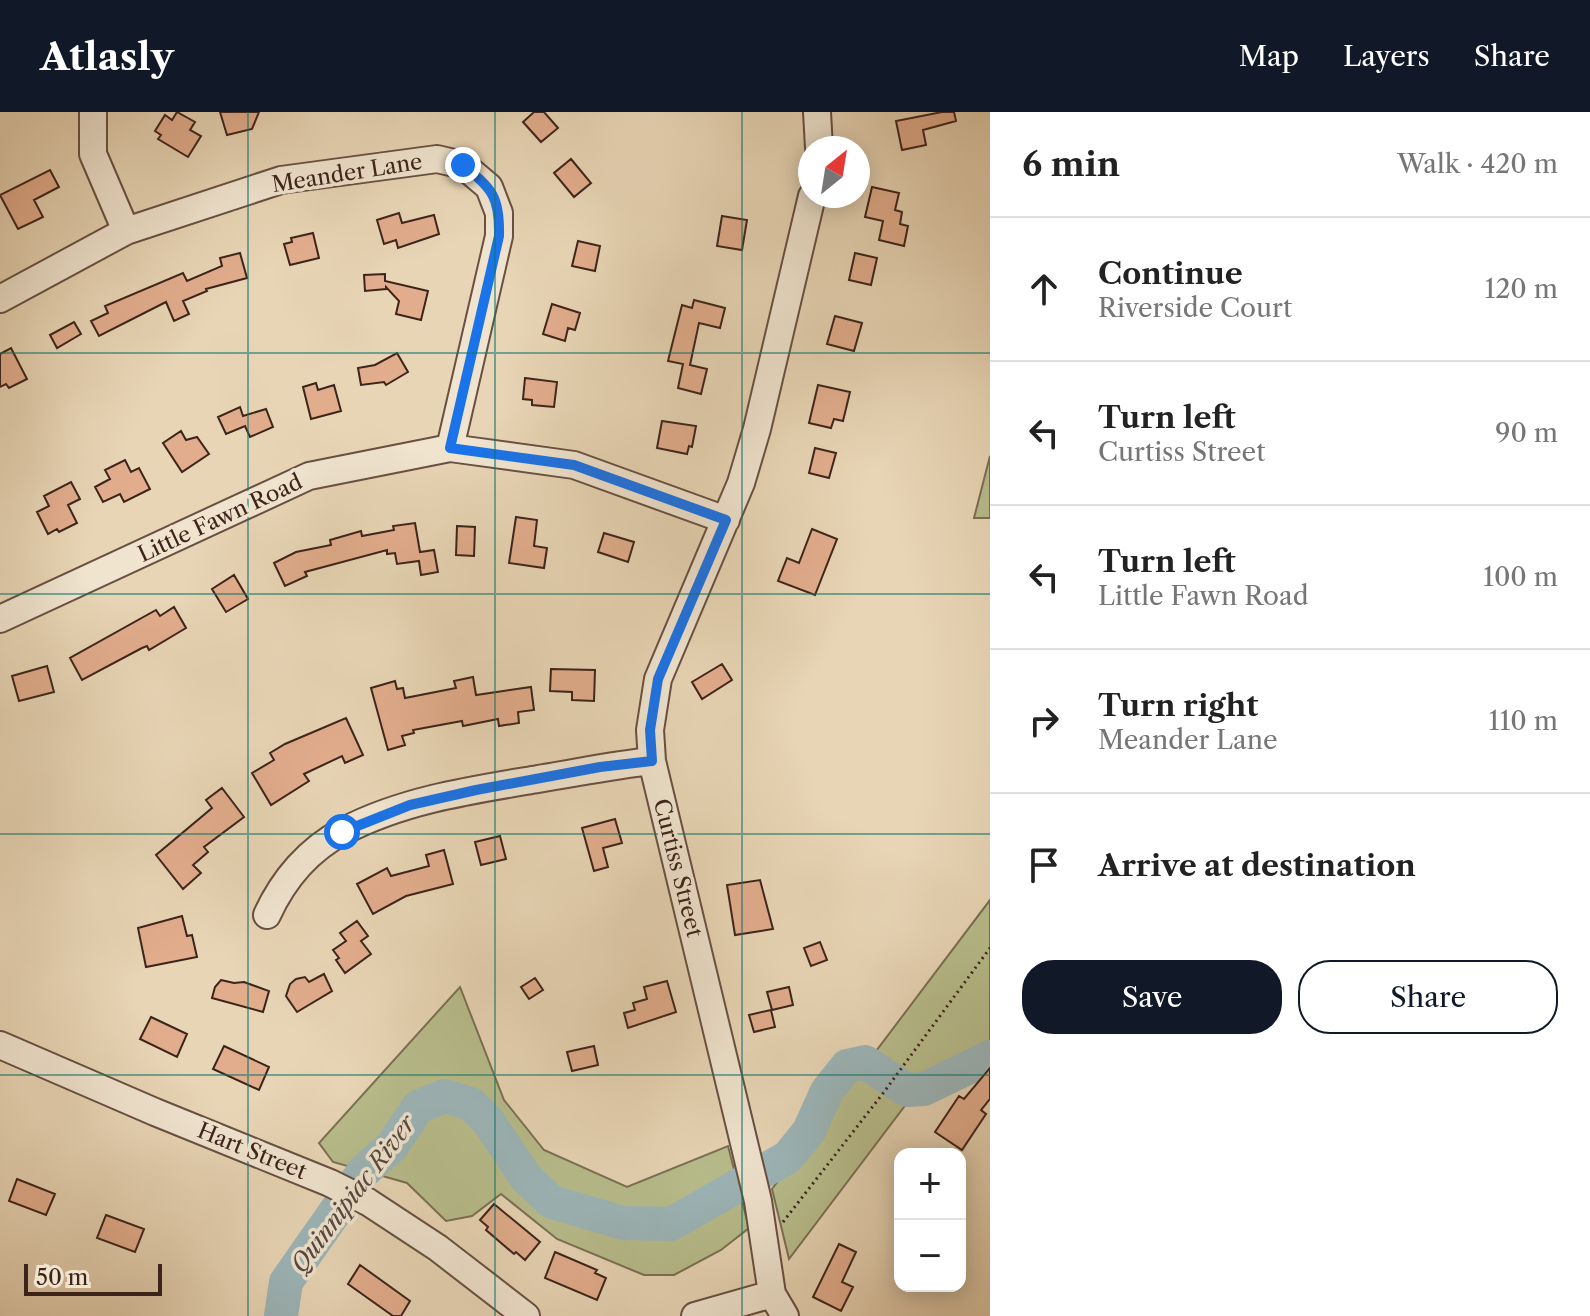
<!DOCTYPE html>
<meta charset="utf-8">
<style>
:root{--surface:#fff;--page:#f2f2f2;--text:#222;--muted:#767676;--line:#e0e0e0;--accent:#111827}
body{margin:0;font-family:"Libre Caslon Text",serif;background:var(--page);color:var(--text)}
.controls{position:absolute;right:24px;bottom:24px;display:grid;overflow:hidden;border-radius:16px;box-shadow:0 4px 20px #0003}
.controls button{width:72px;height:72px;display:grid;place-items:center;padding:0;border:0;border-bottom:2px solid var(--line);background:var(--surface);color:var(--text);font:40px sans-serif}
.compass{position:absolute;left:798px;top:24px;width:72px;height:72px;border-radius:50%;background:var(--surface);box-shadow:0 4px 20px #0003;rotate:30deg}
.scale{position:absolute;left:24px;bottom:20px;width:138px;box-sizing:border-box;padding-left:8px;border:4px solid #3d241b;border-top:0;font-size:22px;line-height:28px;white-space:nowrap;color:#3d241b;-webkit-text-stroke:6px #f0e4cf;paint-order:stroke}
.stop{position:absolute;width:24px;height:24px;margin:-18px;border:6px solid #1a73e8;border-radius:50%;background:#fff}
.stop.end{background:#1a73e8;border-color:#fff;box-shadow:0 2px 8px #0008}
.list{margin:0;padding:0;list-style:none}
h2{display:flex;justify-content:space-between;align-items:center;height:104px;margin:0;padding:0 32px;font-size:34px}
h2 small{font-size:26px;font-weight:400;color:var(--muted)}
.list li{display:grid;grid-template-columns:52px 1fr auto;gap:24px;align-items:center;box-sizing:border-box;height:144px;padding:0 32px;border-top:2px solid var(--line)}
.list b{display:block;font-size:30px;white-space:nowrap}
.list p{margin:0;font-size:26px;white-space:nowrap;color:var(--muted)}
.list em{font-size:26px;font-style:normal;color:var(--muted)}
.actions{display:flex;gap:16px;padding:24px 32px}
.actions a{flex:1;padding:18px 0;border:2px solid var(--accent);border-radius:32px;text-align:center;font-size:28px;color:var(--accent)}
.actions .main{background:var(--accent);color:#fff}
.icon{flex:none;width:44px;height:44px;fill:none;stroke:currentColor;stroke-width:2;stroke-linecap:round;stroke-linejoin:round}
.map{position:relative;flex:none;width:990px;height:1204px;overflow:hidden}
header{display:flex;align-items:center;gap:48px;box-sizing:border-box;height:112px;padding:0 40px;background:var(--accent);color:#fff}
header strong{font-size:38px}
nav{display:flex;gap:44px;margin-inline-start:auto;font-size:28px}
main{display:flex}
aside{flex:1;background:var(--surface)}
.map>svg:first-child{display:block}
.green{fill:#b8bd8c;stroke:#7a7054;stroke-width:2}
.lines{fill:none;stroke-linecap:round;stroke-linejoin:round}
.river{stroke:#9cb6b9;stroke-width:34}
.building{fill:#e2ad8d;stroke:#3d241b;stroke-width:2}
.minor-casing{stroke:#685042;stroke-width:30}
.path{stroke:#3d241b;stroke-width:3;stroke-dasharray:2 4;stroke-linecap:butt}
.minor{stroke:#f0e4cf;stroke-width:26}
.route{stroke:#1a73e8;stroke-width:10}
.grid{fill:none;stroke:#0f766e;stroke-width:2;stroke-opacity:0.55}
.labels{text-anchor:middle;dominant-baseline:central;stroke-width:7;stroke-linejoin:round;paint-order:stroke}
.street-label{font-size:22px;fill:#3d241b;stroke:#f0e4cf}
.water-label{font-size:24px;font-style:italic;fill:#554842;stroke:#f0e4cf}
</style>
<header>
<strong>Atlasly</strong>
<nav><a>Map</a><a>Layers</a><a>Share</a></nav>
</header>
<main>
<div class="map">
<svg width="990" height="1204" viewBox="0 0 990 1204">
<rect width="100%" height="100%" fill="#e8d5b5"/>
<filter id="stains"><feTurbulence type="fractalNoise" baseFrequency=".0025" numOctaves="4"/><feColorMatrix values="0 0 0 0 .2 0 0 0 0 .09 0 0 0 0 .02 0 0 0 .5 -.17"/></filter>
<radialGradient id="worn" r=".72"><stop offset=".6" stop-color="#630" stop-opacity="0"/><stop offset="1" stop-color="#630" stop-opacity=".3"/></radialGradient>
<!-- green -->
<path class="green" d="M990 344V406H974Z
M990 788V963L961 974 932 958 789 1147 772 1077Z
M460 875 504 988 544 1038 627 1075 728 1034 749 1116 721 1138 674 1163H644L557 1127 501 1082 472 1104 446 1109 407 1071 333 1050 319 1031Z"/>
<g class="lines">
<!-- river -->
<path class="river" d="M281 1204 286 1170 363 1060 392 1034 418 995 445 984 471 992 488 1009 527 1067 552 1090 623 1111 671 1112 788 1045 809 1019 827 979 847 954 865 950 907 978 924 977 990 945"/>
</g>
<!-- building -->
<path class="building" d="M177 0 195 10 190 18 201 24 188 45 158 27 161 23 155 19 165 3 172 8Z
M220 0H259L252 17 227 23Z
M534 0H544L558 16 541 30 523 10Z
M942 0H954L956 9 923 18 926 33 902 38 896 9Z
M571 47 591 71 574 85 554 61Z
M50 58 59 75 34 88 43 105 18 117 0 83Z
M872 75 899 81 895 98 902 100 900 112 908 114 904 134 879 128 883 109 865 105Z
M399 101 402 111 434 103 439 122 398 136 396 128 384 132 377 108Z
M722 104 747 108 742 138 717 134Z
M313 121 319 146 290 153 284 132 292 130 291 126Z
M578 129 600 134 595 159 572 154Z
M240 141 247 166 206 177 207 179 183 189 189 202 174 209 166 190 99 224 91 209 108 201 105 194 183 161 187 169 222 154 220 146Z
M855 141 877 146 871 173 849 168Z
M385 162V169L428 179 421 208 396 202 399 189 386 175V177L365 179 364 163Z
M694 188 725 196 720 216 699 211 690 253 707 257 701 282 678 276 683 252 668 249 682 193 692 196Z
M552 192 580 201 575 218 568 216 565 229 543 222Z
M835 204 862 211 854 239 827 232Z
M74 210 81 222 57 236 50 223Z
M11 236 27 267 9 276 6 272 0 275V242Z
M397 241 408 260 386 273 384 270 361 273 358 256 375 253Z
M525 266 557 270 554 295 532 293V288L523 287Z
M316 271 318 278 334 273 341 299 311 307 303 275Z
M818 273 850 280 843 309 834 307 831 316 809 311Z
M240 295 243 304 266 297 273 315 250 325 245 314 226 322 218 305Z
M662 309 696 314 692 335 689 334 687 342 657 336Z
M181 319 186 328 197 325 209 342 182 360 163 331Z
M815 336 836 341 829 366 809 361Z
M125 348 131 360 139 356 150 377 124 390 120 382 103 390 95 375 110 367 105 358Z
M71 370 80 387 68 393 77 411 59 420 57 417 48 422 37 400 49 394 44 384Z
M516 405 537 408 534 434 547 436 544 456 509 451Z
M415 411 420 440 434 438 438 460 421 463 419 449 397 452 395 441 387 442V438L305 460 307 464 285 474 274 451 296 440 331 433 330 428 361 419 362 424 394 418 393 414Z
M457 414 475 415 474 444 456 443Z
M812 417 837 427 815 483 778 469 787 446 799 451Z
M604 421 634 430 628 450 598 440Z
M234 463 248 487 226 500 212 477Z
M174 495 186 516 149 538 147 534 142 536 82 568 70 546 156 498 160 504Z
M722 552 732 568 702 587 692 570Z
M47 554 54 580 19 589 12 564Z
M551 557 595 558 594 589 572 588V580L550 579Z
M473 565 476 583 531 575 534 598 518 600 519 611 499 614 498 607 463 614 462 609 413 618 414 621 402 624 405 633 388 638 371 576 395 569 397 577 403 576 405 586 456 576 454 569Z
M346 606 363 643 345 651 342 644 304 662 309 669 271 693 252 661 274 648 270 641 285 632Z
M222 676 244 705 204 735 208 740 193 753 201 761 183 777 156 743 212 696 206 688Z
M615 707 622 731 603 736 608 755 594 759 582 716Z
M500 724 506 747 481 753 475 730Z
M444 738 453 772 406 784 373 802 357 772 387 756 391 764 429 754 426 743Z
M760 768 773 817 735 823 727 773Z
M182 804 187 824 192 823 197 845 146 855 138 816Z
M357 809 368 824 361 829 371 842 345 861 336 848 339 846 333 838 346 829 340 821Z
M820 830 827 848 811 854 804 836Z
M324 862 332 879 297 900 286 884 290 872 296 867 305 865 309 870Z
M535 866 543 878 529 887 521 875Z
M221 868 234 871 244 870 269 879 263 900 212 886 215 875Z
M667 869 676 900 628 916 624 901 635 898 633 891 647 887 644 875Z
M789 875 793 893 772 898 767 880Z
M771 898 775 915 754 920 749 903Z
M151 905 187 922 177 945 140 927Z
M224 934 269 955 259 978 213 957Z
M594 934 598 953 572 959 567 940Z
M990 956V987L981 998 986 1002 962 1038 935 1020 959 984 964 987Z
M17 1067 55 1082 46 1103 9 1089Z
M494 1092 540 1130 525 1148 516 1140 514 1142 486 1118 488 1115 480 1108Z
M106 1103 144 1117 135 1140 97 1126Z
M839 1132 856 1140 842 1170 853 1175 841 1199 813 1185Z
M555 1140 597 1158 595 1161 606 1166 597 1188 545 1166Z
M360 1153 410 1189 401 1204H393L348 1172Z"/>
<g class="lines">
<!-- minor casing -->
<g class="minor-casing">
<path id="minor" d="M93 0V42L126 119
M817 0 819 36
M0 187 126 119 281 68 437 47 463 53 489 75 499 101V124L450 336
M0 507 309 364 450 336 574 353 726 408
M267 803C283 768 309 737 344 719 403 688 472 678 538 667 576 661 613 653 652 649
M0 933 155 1000 330 1071 368 1090 438 1136 526 1204
M695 1204 772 1182
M785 1204 772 1182 758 1089 652 649 650 618 658 567 741 371 757 317 812 84"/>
</g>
<!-- path -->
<path class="path" d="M783 1110 884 980 990 836"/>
<!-- minor -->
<use href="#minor" class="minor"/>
</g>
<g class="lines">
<!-- route -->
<path class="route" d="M342 720 410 693 476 678 600 655 652 649 650 618 658 567 726 408 574 353 450 336 499 124C500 84 492 77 463 53"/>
</g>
<!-- grid -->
<path class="grid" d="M248 0V1204M495 0V1204M742 0V1204M0 241H990M0 482H990M0 722H990M0 963H990"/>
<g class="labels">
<!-- street labels -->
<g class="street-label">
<text transform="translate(347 61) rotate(-9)">Meander Lane</text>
<text transform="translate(220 406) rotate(-25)">Little Fawn Road</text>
<text transform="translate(678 756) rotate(76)">Curtiss Street</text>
<text transform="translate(252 1039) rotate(22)">Hart Street</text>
</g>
<!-- water labels -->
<g class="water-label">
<text transform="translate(353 1082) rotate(-53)">Quinnipiac River</text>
</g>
</g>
<rect width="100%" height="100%" filter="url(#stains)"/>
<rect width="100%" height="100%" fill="url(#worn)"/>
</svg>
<div class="controls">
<button>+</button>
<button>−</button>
</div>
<svg class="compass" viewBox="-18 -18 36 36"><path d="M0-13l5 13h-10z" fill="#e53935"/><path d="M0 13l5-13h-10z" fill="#767676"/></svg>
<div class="scale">50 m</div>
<div class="stop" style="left:342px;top:720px"></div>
<div class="stop end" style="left:463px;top:53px"></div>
</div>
<aside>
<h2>6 min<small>Walk · 420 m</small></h2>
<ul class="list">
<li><svg class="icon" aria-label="ahead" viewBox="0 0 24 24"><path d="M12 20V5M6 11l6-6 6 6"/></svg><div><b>Continue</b><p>Riverside Court</p></div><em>120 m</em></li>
<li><svg class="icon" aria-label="left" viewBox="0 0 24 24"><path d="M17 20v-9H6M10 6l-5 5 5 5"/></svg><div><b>Turn left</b><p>Curtiss Street</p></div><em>90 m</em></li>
<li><svg class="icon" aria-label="left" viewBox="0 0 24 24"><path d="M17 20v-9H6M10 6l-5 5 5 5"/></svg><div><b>Turn left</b><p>Little Fawn Road</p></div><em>100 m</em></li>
<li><svg class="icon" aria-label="right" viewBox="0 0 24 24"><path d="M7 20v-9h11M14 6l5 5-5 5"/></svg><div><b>Turn right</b><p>Meander Lane</p></div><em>110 m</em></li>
<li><svg class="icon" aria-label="arrive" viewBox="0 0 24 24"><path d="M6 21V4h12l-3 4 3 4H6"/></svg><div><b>Arrive at destination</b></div></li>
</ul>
<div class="actions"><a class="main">Save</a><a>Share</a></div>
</aside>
</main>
